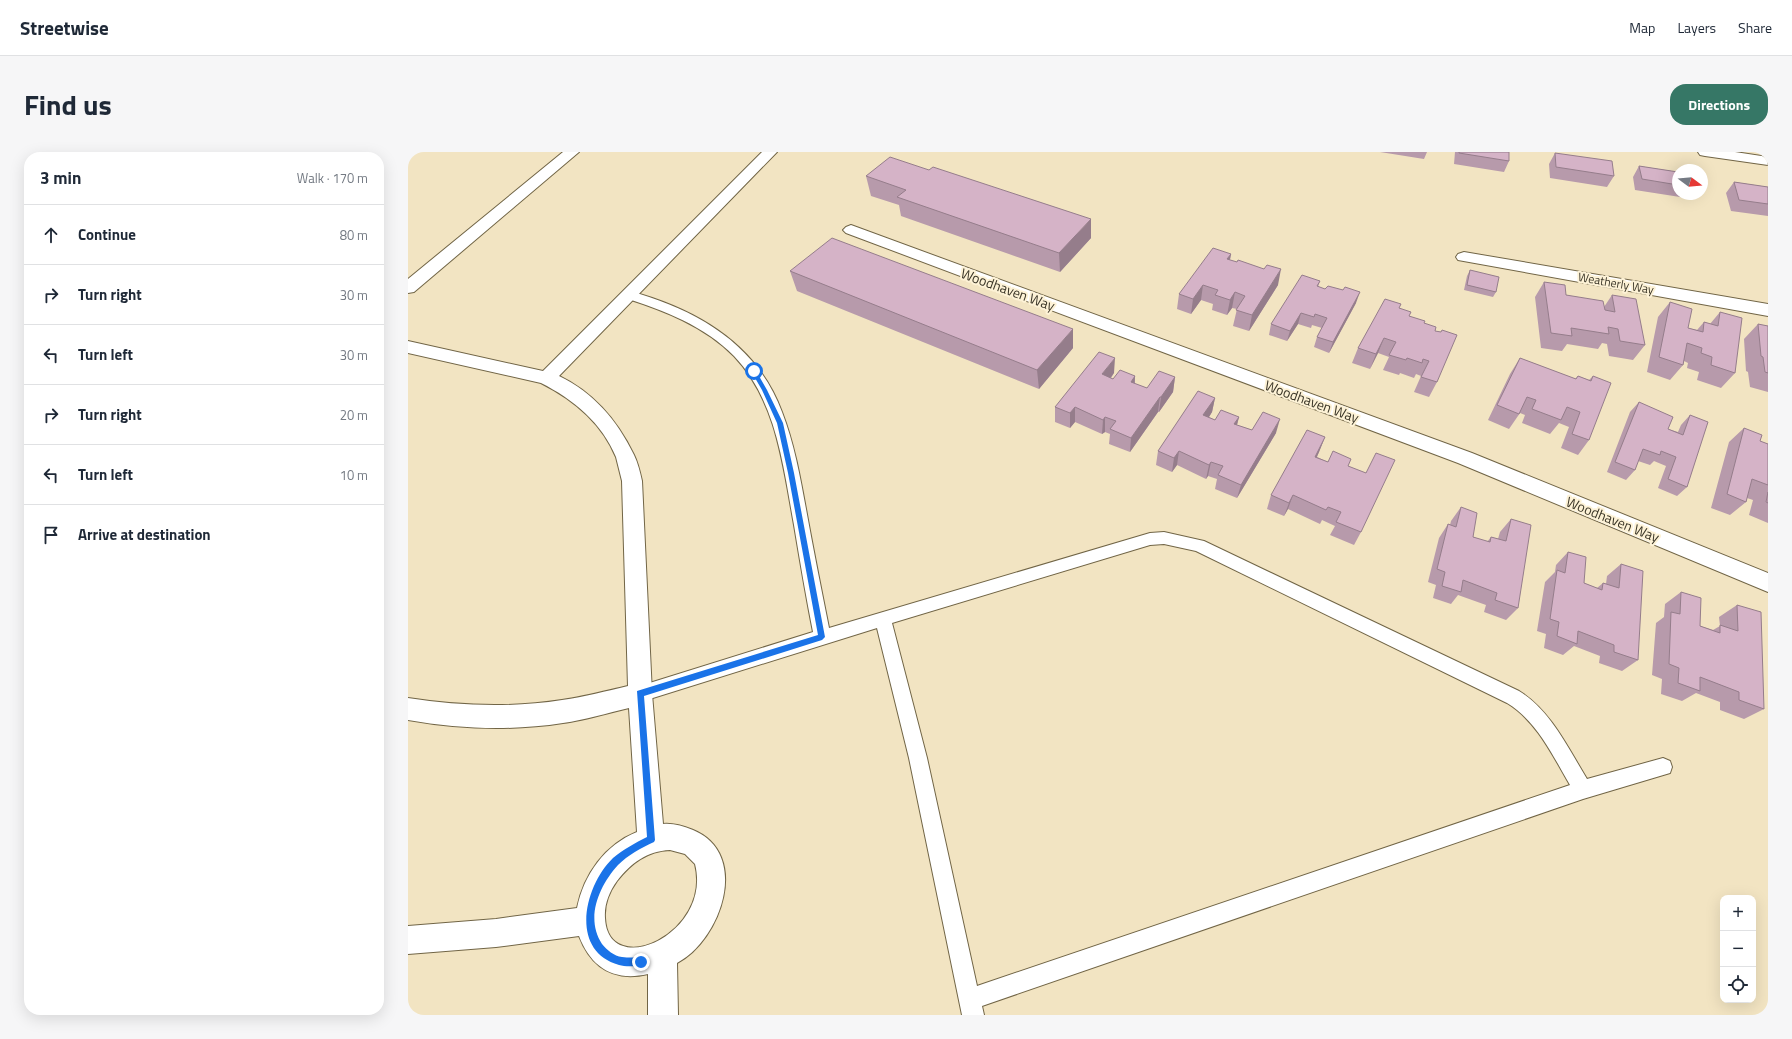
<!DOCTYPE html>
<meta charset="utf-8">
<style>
:root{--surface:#fff;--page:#f6f6f7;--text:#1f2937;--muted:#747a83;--line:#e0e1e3;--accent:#367766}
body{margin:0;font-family:"Titillium Web",sans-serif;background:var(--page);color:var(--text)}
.controls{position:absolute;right:12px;bottom:12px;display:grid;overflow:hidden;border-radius:8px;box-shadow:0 4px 16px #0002}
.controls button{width:36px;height:36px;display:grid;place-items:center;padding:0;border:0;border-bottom:1px solid var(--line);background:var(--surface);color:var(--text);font:20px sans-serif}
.compass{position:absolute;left:1264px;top:12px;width:36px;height:36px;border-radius:50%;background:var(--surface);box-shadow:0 4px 16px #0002;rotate:106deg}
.stop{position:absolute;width:12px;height:12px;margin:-9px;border:3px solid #1a73e8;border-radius:50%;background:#fff}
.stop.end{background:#1a73e8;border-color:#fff;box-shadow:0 1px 4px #0008}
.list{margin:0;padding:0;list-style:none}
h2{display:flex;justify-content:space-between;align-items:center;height:52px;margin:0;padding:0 16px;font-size:17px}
h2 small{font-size:13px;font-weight:400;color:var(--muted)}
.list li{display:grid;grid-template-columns:26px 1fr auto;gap:12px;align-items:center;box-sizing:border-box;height:60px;padding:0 16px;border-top:1px solid var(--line)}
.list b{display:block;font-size:15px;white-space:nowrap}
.list em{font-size:13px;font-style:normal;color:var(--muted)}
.icon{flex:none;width:22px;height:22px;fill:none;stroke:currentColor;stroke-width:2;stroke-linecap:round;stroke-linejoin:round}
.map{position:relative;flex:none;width:1360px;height:863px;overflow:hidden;border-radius:16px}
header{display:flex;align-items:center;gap:24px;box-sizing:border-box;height:56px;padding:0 20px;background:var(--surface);border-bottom:1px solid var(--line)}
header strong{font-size:19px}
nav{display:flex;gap:22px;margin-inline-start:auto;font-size:14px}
.intro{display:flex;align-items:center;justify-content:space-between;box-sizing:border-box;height:96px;padding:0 24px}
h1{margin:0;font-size:28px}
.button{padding:10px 18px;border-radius:16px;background:var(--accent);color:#fff;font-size:14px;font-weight:700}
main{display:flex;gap:24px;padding:0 24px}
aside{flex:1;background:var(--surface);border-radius:16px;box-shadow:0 4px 16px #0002}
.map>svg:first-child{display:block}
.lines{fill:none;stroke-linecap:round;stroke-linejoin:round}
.lane-casing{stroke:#716546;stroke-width:2}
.street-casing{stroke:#716546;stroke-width:2}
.lane{fill:#fff;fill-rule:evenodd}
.street{fill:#fff;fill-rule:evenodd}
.wall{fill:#b79aab}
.shaded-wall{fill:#957d8b}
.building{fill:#d5b3c7;stroke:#957d8b}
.route{fill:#1a73e8}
.labels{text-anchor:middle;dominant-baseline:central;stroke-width:4;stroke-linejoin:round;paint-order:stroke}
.far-street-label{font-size:12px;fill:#3b3628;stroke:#fdf2d6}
.street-label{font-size:14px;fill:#3b3628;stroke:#fdf2d6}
</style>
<header>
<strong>Streetwise</strong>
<nav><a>Map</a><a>Layers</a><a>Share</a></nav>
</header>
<div class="intro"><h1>Find us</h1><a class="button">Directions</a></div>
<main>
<aside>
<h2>3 min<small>Walk · 170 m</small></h2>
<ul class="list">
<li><svg class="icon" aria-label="ahead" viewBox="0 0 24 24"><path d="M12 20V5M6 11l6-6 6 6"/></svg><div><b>Continue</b></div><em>80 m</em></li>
<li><svg class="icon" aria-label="right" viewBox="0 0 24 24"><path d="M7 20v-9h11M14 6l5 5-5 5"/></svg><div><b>Turn right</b></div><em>30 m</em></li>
<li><svg class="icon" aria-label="left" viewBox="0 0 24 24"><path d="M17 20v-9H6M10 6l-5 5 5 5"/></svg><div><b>Turn left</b></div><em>30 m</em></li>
<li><svg class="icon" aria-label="right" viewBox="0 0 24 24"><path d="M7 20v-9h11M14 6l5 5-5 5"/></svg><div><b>Turn right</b></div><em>20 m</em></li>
<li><svg class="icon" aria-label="left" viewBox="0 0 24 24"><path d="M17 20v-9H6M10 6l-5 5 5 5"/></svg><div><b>Turn left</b></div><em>10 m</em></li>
<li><svg class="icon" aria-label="arrive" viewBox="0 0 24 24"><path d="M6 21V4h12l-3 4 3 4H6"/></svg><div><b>Arrive at destination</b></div></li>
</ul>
</aside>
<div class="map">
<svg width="1360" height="863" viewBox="0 0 1360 863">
<rect width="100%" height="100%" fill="#f2e4c2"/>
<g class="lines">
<!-- lane casing -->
<g class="lane-casing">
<path id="lane" d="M221 139C288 157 349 192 374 260 386 291 392 324 398 357 405 396 413 436 421 476L742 381 756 380 796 389 1111 539C1143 559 1160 596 1179 627L1255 606 1262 609 1264 615 1262 621 1175 647 574 854 576 863H554L501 606 469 476 232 550 226 548 223 542 226 536 232 534 405 480C398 445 392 409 386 373 375 314 369 249 326 204 297 174 255 158 217 146L215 143 217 140ZM756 392 788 399 1099 551C1129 569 1145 604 1162 633L569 834 519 606 484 471 742 393Z"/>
</g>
<!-- street casing -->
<g class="street-casing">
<path id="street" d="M155 0H171L6 140 0 141V127Z
M354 0H369L151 224C186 241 209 268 226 303 230 311 232 320 234 329L244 542 255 672C265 671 275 674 285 678 343 702 313 788 269 811L270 863H240V822C205 830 183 815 171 784L88 795 0 802V774L88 767 169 756C176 722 197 693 229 680L221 556C199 561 177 568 155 571 104 579 51 577 0 568V546C51 554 103 556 154 548 177 545 198 539 220 534L214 329C212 321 210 313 208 305 194 271 165 247 133 231L0 201V189L135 219ZM262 698 277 702 287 712C305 782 200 829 197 766 196 753 201 740 209 729 223 711 239 699 262 698Z
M1290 0H1327L1360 5V13L1297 4 1292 3Z
M443 73 1064 301 1360 421V440L1050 311 438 81 435 78 438 75Z
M1056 100 1360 152V164L1050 108 1048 105 1050 102Z"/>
</g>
<!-- lane -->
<use href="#lane" class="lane"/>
<!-- street -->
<use href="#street" class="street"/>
</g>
<!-- wall -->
<path class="wall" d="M972 0H1019L1016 7Z
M1047 0H1101V9L1096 20 1046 12Z
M1147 1 1206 24 1199 35 1142 26 1141 12Z
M1231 14 1270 20V42H1288L1285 47 1227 38 1225 25Z
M458 24 683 86 652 120 493 64 491 53 463 44Z
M1326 30 1360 35V64L1323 59 1318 41Z
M823 102 822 108 870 133 841 179 825 174 829 157 824 156 819 163 804 158 805 152 793 148 783 162 769 157 771 142Z
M1062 118 1088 140 1085 145 1056 138 1059 124Z
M382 119 665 196 631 237 389 139Z
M912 129 910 135 948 151 921 201 906 195 909 185 914 176 904 173 903 176 890 172 879 189 861 183 863 172Z
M1136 130 1158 143 1196 155 1204 143 1237 193 1225 208 1201 204 1199 192 1194 191 1190 197 1159 192 1154 199 1133 196 1127 145Z
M1262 150 1280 176 1289 178 1296 170 1302 172 1312 160 1327 221 1313 236 1289 228 1291 220 1279 216 1280 211 1276 209 1275 213 1262 228 1239 220 1250 165Z
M991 156 1001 164 1016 171 1027 179 1029 230 1021 245 1006 240 1013 224 1008 222 1006 226 992 221 991 223 975 218 981 205 970 201 962 217 944 211 950 196Z
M1350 172 1360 174V240L1342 235 1340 220 1338 219 1336 187Z
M1112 206 1167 227 1170 224 1181 228 1185 224 1181 288 1170 303 1153 296 1161 275 1151 271 1142 282 1114 271 1117 263 1112 261 1101 277 1080 268 1102 222Z
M706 221 703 226 705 227 727 224V232L739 236 767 225 765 240 751 260H750L722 300 701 292 702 282 697 280 694 282 667 270 662 276 647 270V255Z
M807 246 804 260 801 265 807 268 831 265 829 273 844 278 868 281 829 346 807 337 809 327 800 324 798 327 769 313 764 320 748 313 750 299Z
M1231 250 1260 277 1270 280 1273 273 1282 263 1279 335 1269 344 1250 336 1258 314 1246 309 1242 313 1230 309 1227 318 1218 328 1199 320 1222 260Z
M1336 276 1352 289 1360 292V371L1341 363 1345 348 1339 346 1338 350 1322 363 1303 356 1321 290Z
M917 285 909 305 920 310 940 314 953 380 946 393 922 383 927 374 914 368 912 372 880 357 876 364 859 357 863 343Z
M1053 355 1065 385 1079 390 1083 385 1090 387 1092 380 1103 367 1110 456 1098 468 1076 460 1078 453 1050 443 1043 452 1025 446 1028 433 1020 430 1031 386 1040 372 1042 373 1043 369Z
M1160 400 1176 431 1189 436 1195 431 1198 432 1199 424 1213 412 1230 508 1214 519 1191 511 1192 504 1166 494 1155 503 1136 496 1138 482 1129 479 1137 430 1147 420 1148 413Z
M1273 440 1292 474 1305 478 1312 474 1311 465 1329 453 1356 557 1336 567 1312 558V550L1288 541 1274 549 1253 542 1254 527 1244 523 1248 471 1256 465 1257 452Z"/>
<!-- shaded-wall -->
<path class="shaded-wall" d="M683 67V86L652 120 651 101Z
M823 102 820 117 819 107Z
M873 117 870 133 841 179 844 163Z
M795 133 793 148 783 162 785 147Z
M827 140 824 156 819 163 822 148Z
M952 140 948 151 921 201 925 190Z
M893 161 890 172 879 189 882 179Z
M665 177V196L631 237 629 218Z
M976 186 970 201 962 217 968 202Z
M707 206 706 221 694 237V222Z
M727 224 726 239 723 230Z
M767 225 765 240 751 260 753 245Z
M752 245 750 260 722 300 723 286Z
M807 246 804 260 793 278 795 263Z
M667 255V270L662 276V261Z
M697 265V280L694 282 695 268Z
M831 265 827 280 826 272Z
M872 267 868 281 829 346 833 333Z
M917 285 911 300 902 319 907 305Z
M771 299 769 313 764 320 766 306Z
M803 310 800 324 798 327 801 313Z
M885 343 880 357 876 364 881 351Z"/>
<!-- building -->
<path class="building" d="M1051 0H1101V9L1051 1Z
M1147 1 1204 9 1206 24 1148 15Z
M482 5 521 18 525 15 683 67 651 101 489 45 498 38 458 24Z
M1231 14 1270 20V33L1234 27Z
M1326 30 1360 35V52L1331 48Z
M424 86 665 177 629 218 382 119Z
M805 96 823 102 819 107 829 110 830 108 856 117 859 113 873 117 844 163 828 158 837 144 827 140 822 148 807 143 810 138 795 133 785 147 771 142Z
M1062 118 1091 125 1088 140 1059 133Z
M894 123 912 129 909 134 917 137 920 134 935 138 937 135 952 140 925 190 909 185 919 166 907 162 906 165 893 161 882 179 863 172Z
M1136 130 1157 133 1158 143 1195 149 1197 158 1207 160 1204 143 1228 147 1237 193 1212 189 1210 177 1200 175 1201 182 1163 176 1164 184 1143 181Z
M977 147 993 152 991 156 1003 160 1001 164 1017 169 1016 171 1028 175 1027 179 1033 180 1034 178 1049 183 1029 230 1013 225 1021 209 1015 207 1014 211 999 206 998 208 981 203 988 190 976 186 968 202 950 196Z
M1262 150 1284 157 1280 176 1295 180 1296 170 1310 174 1312 160 1334 166 1327 221 1303 213 1304 205 1293 201 1294 196 1279 191 1275 213 1251 205Z
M1350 172 1360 174V221L1357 220 1355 205 1353 204Z
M691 200 707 206 694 222 705 227 712 218 727 224 723 230 739 236 751 219 767 225 753 245H752L723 286 702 277 708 269 697 265 695 268 667 255 662 261 647 255Z
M1112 206 1168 227 1170 224 1183 229 1185 224 1203 231 1181 288 1164 282 1172 260 1159 255 1153 268 1124 257 1128 248 1119 245 1111 262 1089 253Z
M790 239 807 246 795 263 807 268 813 258 831 265 826 272 844 278 855 260 872 267 833 333 810 323 815 314 803 310 801 313 771 299 766 306 750 299Z
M1231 250 1265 265 1260 277 1275 283 1282 263 1300 270 1279 335 1260 327 1268 305 1253 299 1252 303 1235 297 1227 318 1207 310Z
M1336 276 1354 283 1352 289 1360 292V333L1344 327 1338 350 1319 342Z
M899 278 917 285 907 305 920 310 925 299 943 307 940 314 958 321 968 301 987 308 953 380 928 370 933 360 920 355 918 358 885 343 881 351 863 343Z
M1360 340V351L1358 350Z
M1053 355 1069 361 1065 385 1082 390 1083 385 1098 389 1103 367 1123 373 1110 456 1087 448 1089 441 1055 428 1053 440 1034 434 1037 420 1029 417 1040 372 1048 375Z
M1160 400 1178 405 1176 431 1194 438 1195 431 1211 436 1213 412 1235 419 1230 508 1206 500V493L1170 479 1169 492 1149 484 1151 470 1142 467 1149 418 1157 421Z
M1273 440 1293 446 1292 474 1312 481V473L1330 479 1329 453 1353 460 1356 557 1331 548V540L1292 525V539L1270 531 1271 516 1261 512 1263 460 1272 462Z"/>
<!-- route -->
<path class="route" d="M344 217H347L359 238 375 271 386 321 417 485 414 488 236 544 247 688 246 690C233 696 220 703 210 713 191 734 177 766 194 792 199 798 206 804 214 805 220 806 227 805 233 806L236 807 237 810 236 813 233 814C226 814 217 815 211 813 161 799 176 734 205 706 216 697 227 691 239 685L229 539 410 483 380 321 369 271 354 238 343 219Z"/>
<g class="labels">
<!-- far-street labels -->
<g class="far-street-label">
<text transform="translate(1208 131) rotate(10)">Weatherly Way</text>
</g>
<!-- street labels -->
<g class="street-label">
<text transform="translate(600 137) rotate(20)">Woodhaven Way</text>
<text transform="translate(904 249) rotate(20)">Woodhaven Way</text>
<text transform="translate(1205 367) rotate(22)">Woodhaven Way</text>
</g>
</g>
</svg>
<div class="controls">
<button>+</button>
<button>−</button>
<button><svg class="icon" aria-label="locate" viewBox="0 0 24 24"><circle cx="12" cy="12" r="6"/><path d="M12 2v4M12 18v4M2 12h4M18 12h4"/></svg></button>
</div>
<svg class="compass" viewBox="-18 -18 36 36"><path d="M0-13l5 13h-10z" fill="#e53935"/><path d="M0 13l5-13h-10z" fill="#747a83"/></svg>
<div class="stop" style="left:346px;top:219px"></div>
<div class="stop end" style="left:233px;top:810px"></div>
</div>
</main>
